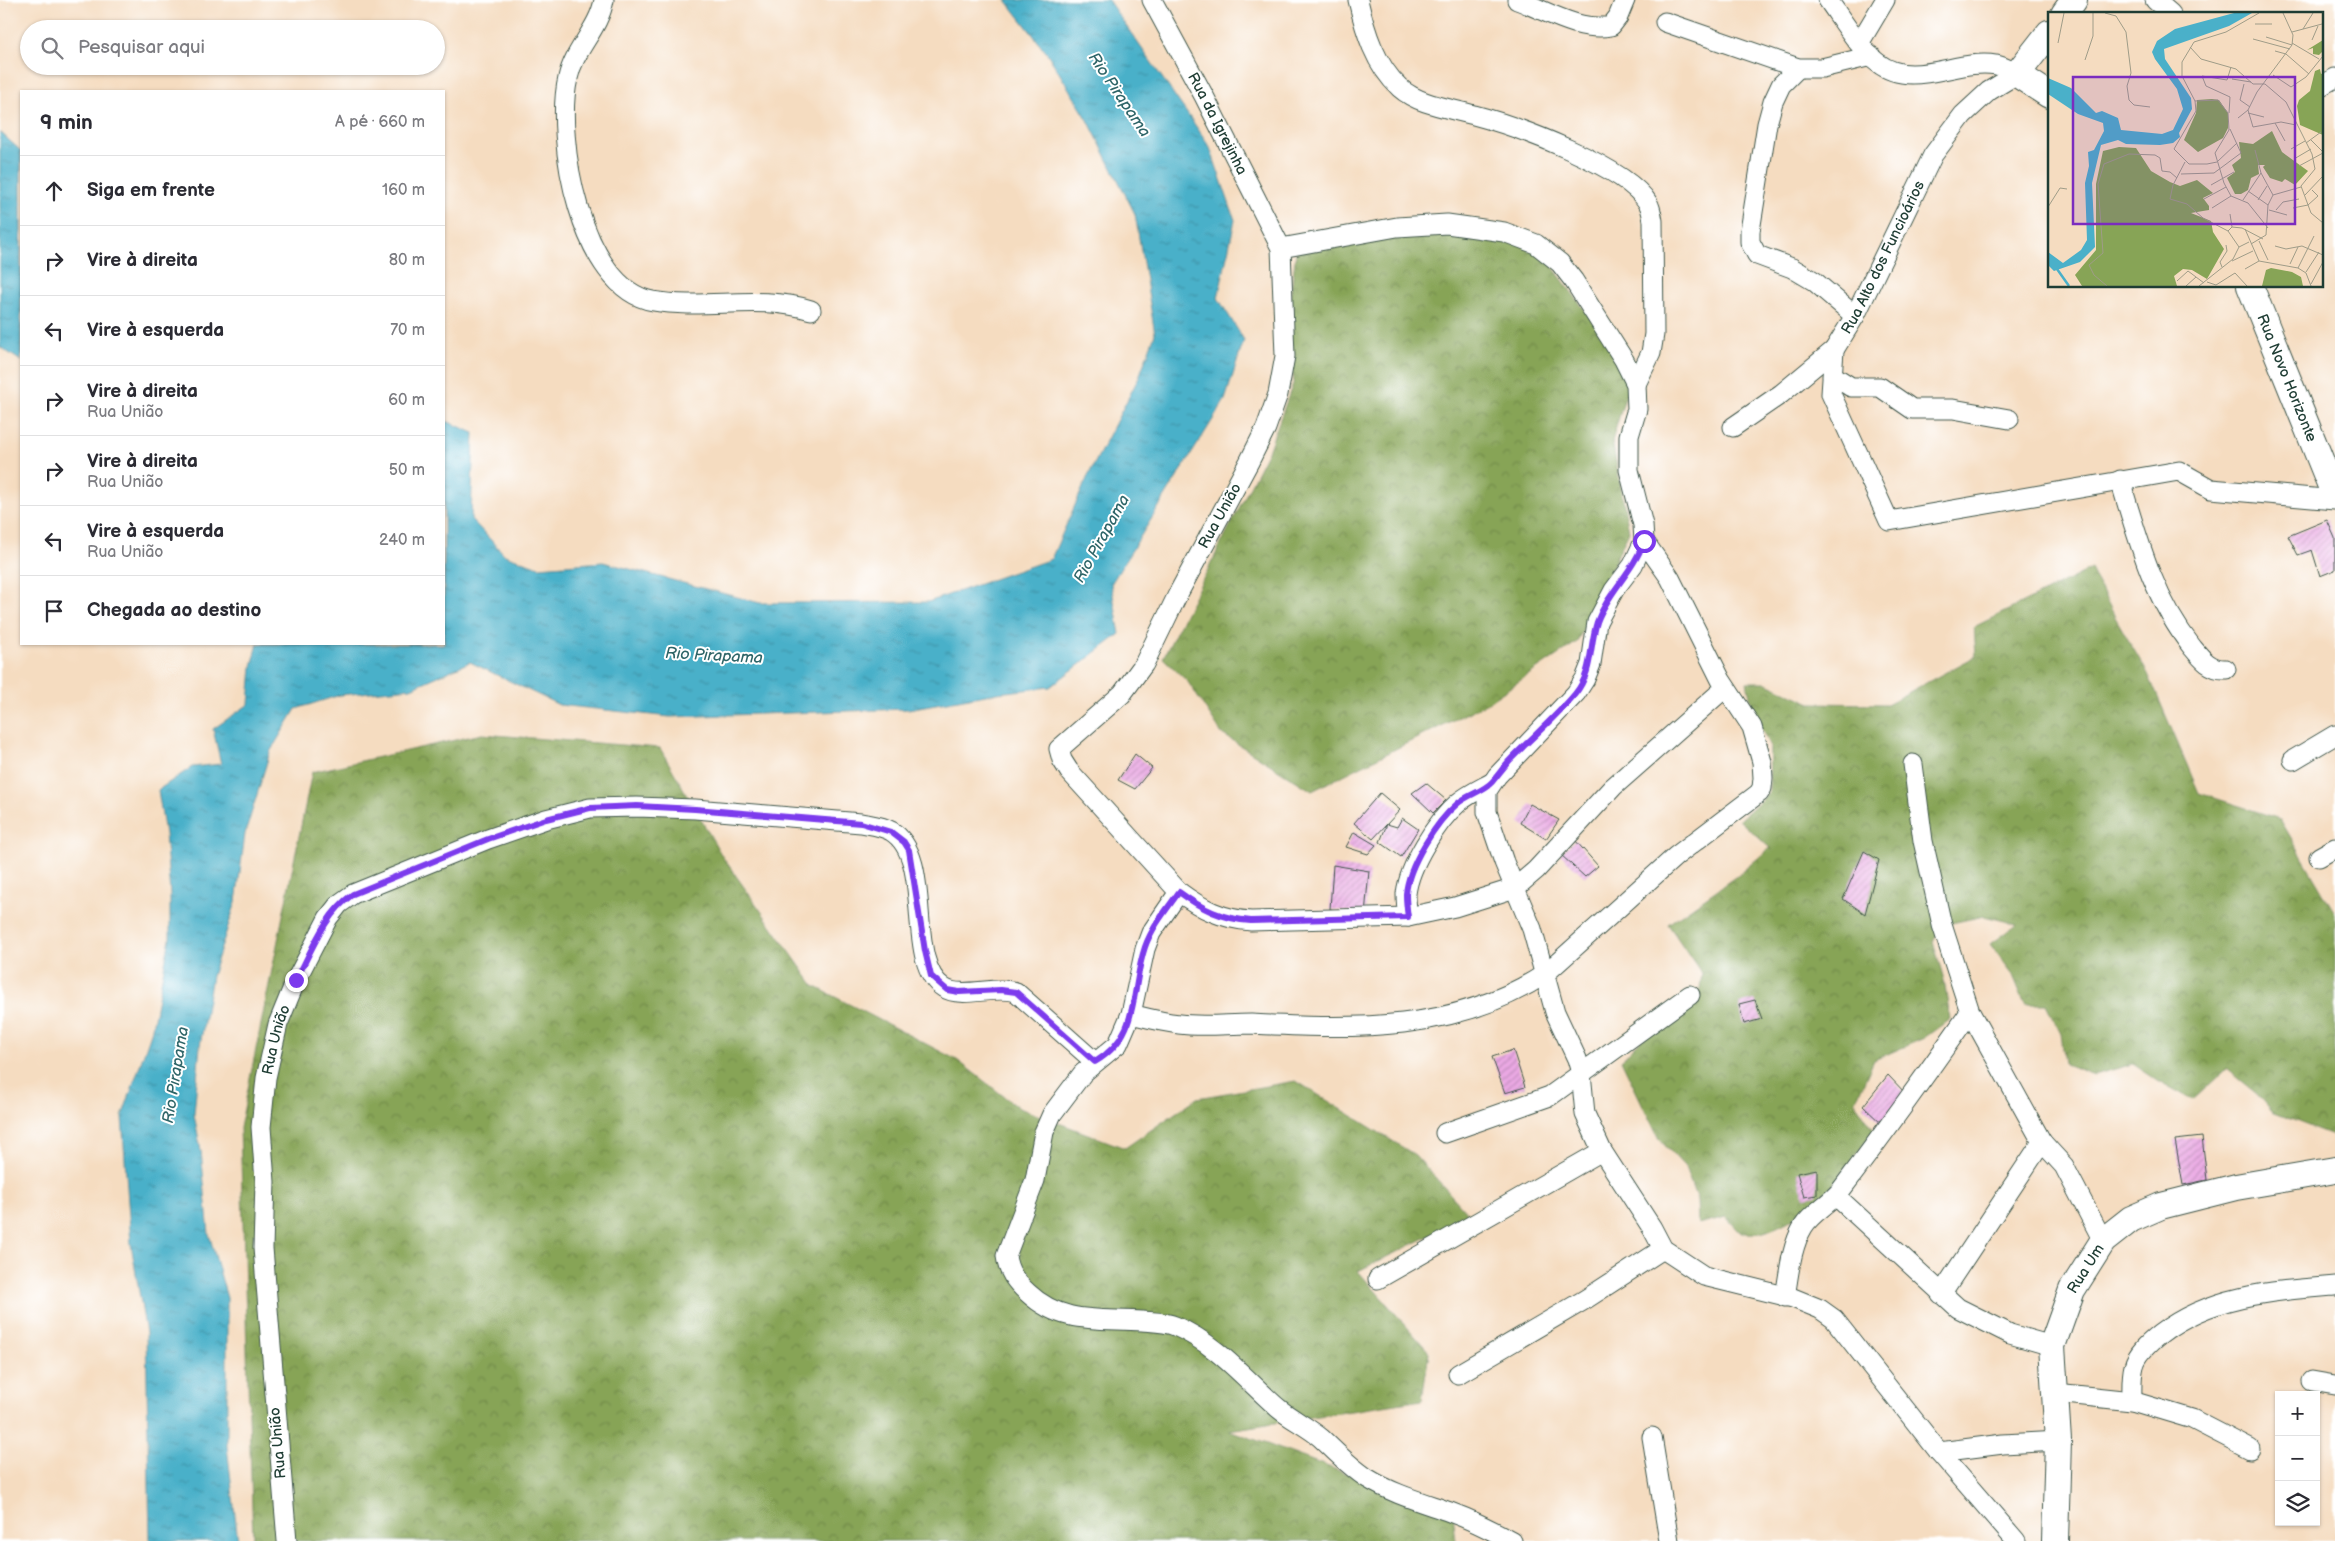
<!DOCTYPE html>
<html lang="pt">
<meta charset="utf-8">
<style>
:root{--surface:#fff;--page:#f7f7f7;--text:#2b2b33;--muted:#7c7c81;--line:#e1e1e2}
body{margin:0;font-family:"Balsamiq Sans",sans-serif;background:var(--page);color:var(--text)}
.controls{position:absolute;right:15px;bottom:15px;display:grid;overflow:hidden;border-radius:0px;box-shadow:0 1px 4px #0004}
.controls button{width:45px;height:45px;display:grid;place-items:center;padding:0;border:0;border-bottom:1px solid var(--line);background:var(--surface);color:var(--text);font:25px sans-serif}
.stop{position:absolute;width:15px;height:15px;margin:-11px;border:4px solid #7c3aed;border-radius:50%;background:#fff}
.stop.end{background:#7c3aed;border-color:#fff;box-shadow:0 1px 5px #0008}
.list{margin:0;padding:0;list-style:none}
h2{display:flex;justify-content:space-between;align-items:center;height:65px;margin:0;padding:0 20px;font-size:21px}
h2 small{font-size:16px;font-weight:400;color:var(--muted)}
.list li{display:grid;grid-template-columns:32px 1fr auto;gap:15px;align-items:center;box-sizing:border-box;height:70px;padding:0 20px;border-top:1px solid var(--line)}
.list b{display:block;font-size:19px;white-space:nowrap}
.list p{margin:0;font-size:16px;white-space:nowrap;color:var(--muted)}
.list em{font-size:16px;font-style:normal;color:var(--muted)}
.icon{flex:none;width:28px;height:28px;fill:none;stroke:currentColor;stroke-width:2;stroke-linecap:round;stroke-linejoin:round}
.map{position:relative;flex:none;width:2335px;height:1541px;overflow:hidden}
.search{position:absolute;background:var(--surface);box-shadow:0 1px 4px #0004;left:20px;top:20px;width:425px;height:55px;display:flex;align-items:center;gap:12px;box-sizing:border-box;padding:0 18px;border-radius:28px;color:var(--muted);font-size:19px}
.panel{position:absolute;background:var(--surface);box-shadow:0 1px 4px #0004;left:20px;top:90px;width:425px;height:555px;border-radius:0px}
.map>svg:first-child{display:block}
.forest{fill:url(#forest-crowns);stroke:#537045}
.water{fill:url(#water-ripples);stroke:#34767e}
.building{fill:url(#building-hatch)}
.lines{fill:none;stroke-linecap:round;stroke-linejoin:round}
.street-casing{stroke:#3f5549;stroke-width:21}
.secondary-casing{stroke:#3f5549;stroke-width:28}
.street{stroke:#fff;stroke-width:19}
.secondary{stroke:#fff;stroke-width:26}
.route{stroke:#7c3aed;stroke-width:6}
.labels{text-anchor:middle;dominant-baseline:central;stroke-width:4;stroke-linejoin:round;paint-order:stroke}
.street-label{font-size:15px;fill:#1f3d34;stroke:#fff}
.water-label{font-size:16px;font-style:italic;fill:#2e6568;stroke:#fff}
.inset-river{fill:none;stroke:#4ab0c9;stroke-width:2.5}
.inset-road{fill:none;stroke:#9f9c88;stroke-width:1}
.view{fill:#7b2cbf;fill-opacity:0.15;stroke:#7b2cbf;stroke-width:2.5}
.inset-edge{fill:none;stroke:#1f3d34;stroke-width:2.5}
</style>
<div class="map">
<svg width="2335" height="1541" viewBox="0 0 2335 1541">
<defs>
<pattern id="forest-crowns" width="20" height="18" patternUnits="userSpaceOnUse" patternTransform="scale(1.25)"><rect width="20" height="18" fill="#87a456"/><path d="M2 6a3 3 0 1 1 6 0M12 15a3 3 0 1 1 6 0" fill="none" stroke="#6e8748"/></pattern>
<pattern id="water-ripples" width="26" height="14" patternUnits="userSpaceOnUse" patternTransform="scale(1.25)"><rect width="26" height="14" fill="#4ab0c9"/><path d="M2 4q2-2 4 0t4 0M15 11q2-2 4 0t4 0" fill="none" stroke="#3d90a4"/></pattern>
<pattern id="building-hatch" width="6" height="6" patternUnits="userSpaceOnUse" patternTransform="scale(1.25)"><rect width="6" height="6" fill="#eba9e4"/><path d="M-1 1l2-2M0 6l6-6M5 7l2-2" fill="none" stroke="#be8bba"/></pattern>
</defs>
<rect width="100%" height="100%" fill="#fff"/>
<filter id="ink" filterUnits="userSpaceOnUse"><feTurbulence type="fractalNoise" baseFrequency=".02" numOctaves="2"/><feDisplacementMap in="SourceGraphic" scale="10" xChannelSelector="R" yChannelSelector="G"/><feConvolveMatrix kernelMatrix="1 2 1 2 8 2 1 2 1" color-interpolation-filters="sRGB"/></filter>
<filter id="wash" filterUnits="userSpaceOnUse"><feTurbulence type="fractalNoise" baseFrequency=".0096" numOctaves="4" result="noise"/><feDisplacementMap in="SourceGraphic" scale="20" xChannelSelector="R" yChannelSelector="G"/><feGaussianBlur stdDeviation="1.12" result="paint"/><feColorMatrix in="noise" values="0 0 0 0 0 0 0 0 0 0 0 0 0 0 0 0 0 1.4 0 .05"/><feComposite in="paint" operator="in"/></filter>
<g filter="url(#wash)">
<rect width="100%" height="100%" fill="#f5dcc0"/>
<!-- forest -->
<path class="forest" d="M1458 225 1536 244 1632 374 1612 441 1629 531 1577 642 1487 703 1312 791 1222 734 1188 682 1163 658 1269 449 1294 381 1285 338 1297 245Z
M2091 569 2115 617 2148 674 2199 793 2280 819 2335 913V1136L2272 1112 2257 1094 2226 1069 2193 1100 2157 1080 2133 1064 2094 1075 2065 1064 2061 1034 2046 1004H2025L2012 973 1990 944 2017 924 1984 916 1942 925 1933 941 1944 980 1950 1019 1924 1038 1874 1060 1855 1102 1874 1130C1845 1171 1816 1214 1767 1231 1760 1234 1749 1233 1741 1233L1726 1217 1698 1224 1697 1200 1685 1167 1659 1139 1621 1060 1642 1039 1698 1002 1702 974 1668 924 1738 875 1770 848 1739 820 1769 793 1770 747 1753 711 1747 682H1765L1811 703 1887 704 1976 656 1974 627Z
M482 734 660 748 722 856 814 986 957 1060 1019 1108 1125 1148 1197 1098 1296 1081 1415 1155 1470 1216 1358 1271 1429 1352 1422 1400 1229 1430 1453 1513 1456 1541H253L240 1128 312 772Z"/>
<!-- water -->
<path class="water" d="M1006 0H1108L1209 145 1235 220 1218 298 1244 340 1225 400 1111 584 1120 634 1050 687 997 693 908 709 670 717 559 705 470 662 411 688 340 695 296 709 270 752 245 834 236 902 212 976 200 1046 194 1114 201 1151 209 1234 227 1298V1446L238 1541H150L146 1333 131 1244 122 1117 151 1033 170 938V893L165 834 158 790 192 767 221 764 213 729 249 704 252 666 258 644H444V420L474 433 471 519 505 555 539 567 603 562 760 603 928 602 1051 559 1088 476 1139 377 1155 334 1135 214 1088 120 1047 53Z
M0 132 21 151V361L0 347Z"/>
<g id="blocks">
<!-- building -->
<path class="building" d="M2327 520 2335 538V570L2320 576 2312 550 2298 555 2288 536Z
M1135 754 1152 768 1135 789 1118 780Z
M1426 783 1446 800 1433 813 1412 793Z
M1380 793 1400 810 1373 839 1354 823Z
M1530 804 1559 820 1546 839 1520 823Z
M1402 818 1418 829 1401 857 1380 842 1387 824 1397 827Z
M1354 832 1376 845 1368 854 1346 847Z
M1575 840 1598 866 1585 877 1560 854Z
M1864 851 1879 860 1865 914 1843 899Z
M1333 865 1369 871 1365 914 1330 909Z
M1755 1000 1762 1019 1744 1024 1739 1004Z
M1513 1050 1525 1087 1505 1093 1492 1057Z
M1888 1075 1907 1095 1884 1126 1863 1106Z
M2202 1137 2207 1180 2183 1185 2175 1140Z
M1817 1169V1195L1804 1197 1797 1173Z"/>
</g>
</g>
<g filter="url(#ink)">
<use href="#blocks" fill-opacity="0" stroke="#3f5549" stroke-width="1"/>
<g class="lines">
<!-- street casing -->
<g class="street-casing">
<g id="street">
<path d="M604 0C599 29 574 49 568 78 554 137 581 289 653 301 706 310 759 294 811 310"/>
<path id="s1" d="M1152 0 1204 96 1281 248 1285 356 1278 394 1266 428 1249 462 1179 592 1144 664 1122 694 1059 749 1062 760 1069 771 1179 892C1202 909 1222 919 1251 921L1408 917 1455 907 1515 888 1536 870 1613 787 1725 688"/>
<path d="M1358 0C1365 31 1375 65 1400 88 1419 105 1450 108 1474 115 1516 126 1626 166 1648 203 1651 208 1652 215 1653 221L1654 334 1651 353 1636 384"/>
<path d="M1517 0C1547 11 1579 32 1611 26L1618 17 1625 0"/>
<path d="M1828 0C1841 18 1861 51 1878 63 1913 90 1958 58 1996 65 2003 66 2011 71 2017 74"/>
<path d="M2155 0 2171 14"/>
<path d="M1665 22 1798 68H1822L1871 56"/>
<path d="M1860 42 1885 0"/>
<path d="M1798 68 1781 85 1773 102 1767 124 1750 231V242L1757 255 1792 268 1814 281 1855 316"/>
<path d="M2321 86 2335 78"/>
<path d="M1281 248 1397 227 1447 224 1504 232 1536 244 1560 263 1574 281 1624 360 1636 384 1637 409 1629 436V470L1643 525 1644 541 1633 565 1614 590 1597 622 1591 664 1585 679 1576 693 1497 776 1487 791V812L1504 862 1532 929 1555 1012 1577 1059 1581 1073 1585 1114 1602 1151 1652 1228 1663 1249 1704 1276 1793 1298 1820 1309 1834 1319 1939 1452 2016 1541"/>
<path d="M1834 350 1831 394 1889 521 2179 471 2211 489 2335 500"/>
<path d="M1832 375 1851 387H1880L1912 409H1953L2009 419"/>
<path id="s2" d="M1733 427 1781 394 1834 350 1855 316 1933 155 1963 115 1989 91 2017 74"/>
<path d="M2120 480C2138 539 2153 598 2192 647 2201 658 2210 670 2226 669"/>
<path d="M2293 760 2335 735"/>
<path d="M1913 764 1923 841 1942 925 1970 1012 2042 1142 2064 1166 2103 1241"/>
<path d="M2319 857 2335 848"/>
<path d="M1179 892 1151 933 1145 949 1131 1014 1118 1044 1083 1073 1052 1114 1044 1132 1035 1180 1006 1256C1008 1272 1016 1282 1028 1293 1062 1325 1099 1318 1142 1321 1152 1322 1166 1322 1175 1326 1217 1344 1245 1379 1278 1408 1291 1419 1308 1427 1321 1438 1336 1452 1350 1467 1367 1478 1393 1494 1422 1502 1450 1512 1472 1520 1492 1530 1512 1541"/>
<path d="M1408 917C1407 910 1406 901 1406 894 1409 866 1436 822 1458 803 1467 795 1480 789 1491 783"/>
<path d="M1131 1014C1147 1018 1162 1022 1179 1024 1202 1027 1227 1024 1251 1024 1354 1029 1455 1033 1545 974L1676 856 1759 793 1762 788 1763 778 1762 762 1752 727 1721 680 1670 578 1644 541"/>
<path d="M1445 1133 1550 1096 1690 995"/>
<path d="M1836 1196 1958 1308 2010 1334 2052 1346"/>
<path d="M1378 1279 1602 1151"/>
<path d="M1941 1294 2042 1142"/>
<path d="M1785 1297C1789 1274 1791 1247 1803 1227 1811 1213 1830 1204 1841 1190 1885 1132 1928 1072 1970 1012"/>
<path d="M1458 1374 1586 1299 1663 1249"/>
<path d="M2312 1381 2335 1385"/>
<path d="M2056 1393 2132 1401 2192 1419 2250 1449"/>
<path d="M2132 1401C2132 1390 2131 1377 2134 1366 2137 1353 2150 1342 2160 1334 2211 1295 2273 1291 2335 1286"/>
<path d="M1652 1437 1669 1541"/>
<path d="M1939 1452 2003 1444 2058 1441"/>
<path id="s3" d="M287 1541 263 1248 265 1182 261 1127 266 1078 278 1024 296 980 328 918 339 904 353 894 488 839 546 819 590 808 637 807 695 809 861 823C871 825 882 826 891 831 936 858 903 962 944 988 962 999 995 985 1016 992L1095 1062"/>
</g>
</g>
<!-- secondary casing -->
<g class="secondary-casing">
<g id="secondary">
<path d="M2064 14 2074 0"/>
<path d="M2049 33 2017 74 2049 95"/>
<path id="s4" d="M2250 286 2335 496"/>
<path id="s5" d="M2055 1541 2058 1441 2052 1346 2072 1290 2103 1241 2131 1219 2161 1206 2236 1187 2335 1170"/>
</g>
</g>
<!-- street -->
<use href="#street" class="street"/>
<!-- secondary -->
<use href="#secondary" class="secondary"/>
</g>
</g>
<g class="lines" filter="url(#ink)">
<!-- route -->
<path class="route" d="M296 980C313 948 324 915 353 894L488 839 546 819 590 808 637 806 695 809 861 823 891 832 904 842 909 850 925 951 931 976 947 990 959 992 1001 990 1016 992 1095 1062C1141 1035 1130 991 1145 947 1152 927 1167 909 1179 892 1202 909 1222 919 1251 921L1408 917C1407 910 1406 902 1406 894 1408 866 1436 822 1457 804 1467 795 1484 791 1492 782 1498 775 1503 768 1509 761 1531 738 1555 718 1575 694 1593 672 1589 647 1597 622 1608 592 1634 571 1644 541"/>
</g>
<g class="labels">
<!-- street labels -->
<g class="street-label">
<text stroke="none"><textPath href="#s1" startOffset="140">Rua da Igrejinha</textPath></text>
<text stroke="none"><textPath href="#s2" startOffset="232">Rua Alto dos Funcioários</textPath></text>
<text stroke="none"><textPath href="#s4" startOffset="99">Rua Novo Horizonte</textPath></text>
<text transform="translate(1220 516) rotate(-61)">Rua União</text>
<text stroke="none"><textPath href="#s3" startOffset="504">Rua União</textPath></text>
<text stroke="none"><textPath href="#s5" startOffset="280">Rua Um</textPath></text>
<text transform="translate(278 1443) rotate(-95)">Rua União</text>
</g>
<!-- water labels -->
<g class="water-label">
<text transform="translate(1119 95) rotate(56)">Rio Pirapama</text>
<text transform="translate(1102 539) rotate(-61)">Rio Pirapama</text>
<text transform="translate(714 656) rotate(3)">Rio Pirapama</text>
<text transform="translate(176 1075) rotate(-81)">Rio Pirapama</text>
</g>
</g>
<!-- overview -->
<g transform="translate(2048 12)">
<rect width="275" height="275" fill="#f5dcc0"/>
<path d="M275 28V39L271 43 265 42V36L259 38ZM272 57 273 62 275 61V123L252 113 249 94 251 88 262 79 267 59ZM164 87 171 88 180 101V116L175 126 150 140 136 128 148 101 149 88ZM224 119 234 140 260 159 247 173 237 167 234 170 222 166 215 155 217 153H210L211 162 203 166 200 178 193 182H187L179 166 187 160 184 153 193 146 191 130 205 132ZM71 135 88 136 103 159 122 170 132 174 149 168 165 181 155 186 161 194V198L143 201 163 209 165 220 176 237 159 267 144 258 135 257 126 264 129 274H34L27 263 48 238V172L55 139ZM223 256 244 260 253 265 255 274H214L218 258Z" fill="#87a456"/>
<path d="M186 1H204L181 14 116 37 117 47 143 86 144 97 131 121 132 125 125 131 112 133 78 132 70 128 53 133 44 171 47 235 32 250 6 259 0 253V240L15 251 33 238 39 228 37 171 41 154 40 140 46 138 56 119 55 111 30 102 0 82V66L23 76 48 101 54 99 70 106 73 118 114 122 125 118 135 97 129 77 107 47 104 40 109 29 127 17Z" fill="#4ab0c9"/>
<path class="inset-river" d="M9 257 21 274"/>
<path class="inset-road" d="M57 1 68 4 78 20 83 61 79 74 81 88 86 93 102 95M207 12H224M255 17 265 1M244 20 274 12M218 25 244 33M205 27 242 37M264 28 270 14M10 31 16 1M244 31 271 47M142 35 153 47 188 57 205 72H217M227 39 238 42 261 62M37 48 45 24V1M225 63 243 75 258 65 275 44M184 67 203 70M196 72 192 88 202 95M217 72 238 90 264 142 267 157 253 174M147 89 170 88 180 101 181 118 167 141 176 171 183 184 200 191 220 216M200 98 205 115 233 110 248 113M181 101 182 85 158 74 154 64 179 68 183 55M200 101 216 105M190 106 200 98 209 80 244 33 245 23 235 1M227 111 237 129M263 128 275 140M189 131 169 150 159 152H141L126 137 148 99 147 89 134 64V50L146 30 178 20 211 1M258 131 273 120M243 137 257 129M207 138 213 161 225 183M246 147 263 137M137 150 125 173 122 187 139 192 155 206 180 219 191 235M251 154 275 141M133 162 166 161 193 141 182 117M163 173 186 160M253 174 263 201 275 211M200 179 220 193M257 183 275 164M156 187 178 175M195 188 213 161M210 188 219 174M260 193 270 184 264 178M0 195 12 176 19 177M164 196 183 184M245 196 260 193M221 198 239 203M228 198 235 190 251 187M184 215 194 216 215 227M197 217 211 249 250 256 258 261 263 274M180 219 184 215 182 202M211 229 220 248M203 232 218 223 220 193 225 183 253 175M227 234 238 237 254 234 275 243M184 249 205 239M242 252 250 235M174 255 172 250 179 239 178 233M250 256 266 224M197 257 211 249M258 260 271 240M129 269 140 259 148 265M159 270 168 273 187 261 199 274M263 272 275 250M59 274 46 263 41 253 55 241 50 172 56 152 81 142 107 143 112 146 114 159 122 160 129 166M138 274 148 265 156 271M151 274 185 247 191 235 201 230"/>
<path class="view" d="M25 65H247V212H25Z"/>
<rect width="275" height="275" class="inset-edge"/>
</g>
</svg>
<div class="controls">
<button>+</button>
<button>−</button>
<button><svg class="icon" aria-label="layers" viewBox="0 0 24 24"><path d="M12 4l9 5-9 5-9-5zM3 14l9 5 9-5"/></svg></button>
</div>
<div class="stop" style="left:1644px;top:541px"></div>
<div class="stop end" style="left:296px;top:980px"></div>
<div class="search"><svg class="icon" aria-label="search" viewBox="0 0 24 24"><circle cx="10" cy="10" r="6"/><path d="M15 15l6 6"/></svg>Pesquisar aqui</div>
<section class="panel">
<h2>9 min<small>A pé · 660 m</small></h2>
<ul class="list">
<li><svg class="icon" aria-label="ahead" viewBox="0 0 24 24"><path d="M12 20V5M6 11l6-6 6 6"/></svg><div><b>Siga em frente</b></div><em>160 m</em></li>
<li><svg class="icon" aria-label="right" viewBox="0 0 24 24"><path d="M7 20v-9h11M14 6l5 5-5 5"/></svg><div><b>Vire à direita</b></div><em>80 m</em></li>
<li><svg class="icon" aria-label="left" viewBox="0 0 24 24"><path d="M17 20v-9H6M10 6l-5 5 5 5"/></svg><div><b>Vire à esquerda</b></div><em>70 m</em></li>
<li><svg class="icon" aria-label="right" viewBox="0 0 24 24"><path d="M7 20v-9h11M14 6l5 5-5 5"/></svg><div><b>Vire à direita</b><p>Rua União</p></div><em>60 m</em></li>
<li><svg class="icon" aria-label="right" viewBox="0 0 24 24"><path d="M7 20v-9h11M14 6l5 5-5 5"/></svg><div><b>Vire à direita</b><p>Rua União</p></div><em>50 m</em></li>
<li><svg class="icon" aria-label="left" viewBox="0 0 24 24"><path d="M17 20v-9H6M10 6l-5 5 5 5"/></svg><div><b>Vire à esquerda</b><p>Rua União</p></div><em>240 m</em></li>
<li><svg class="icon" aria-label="arrive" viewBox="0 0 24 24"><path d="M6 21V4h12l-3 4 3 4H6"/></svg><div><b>Chegada ao destino</b></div></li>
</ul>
</section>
</div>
